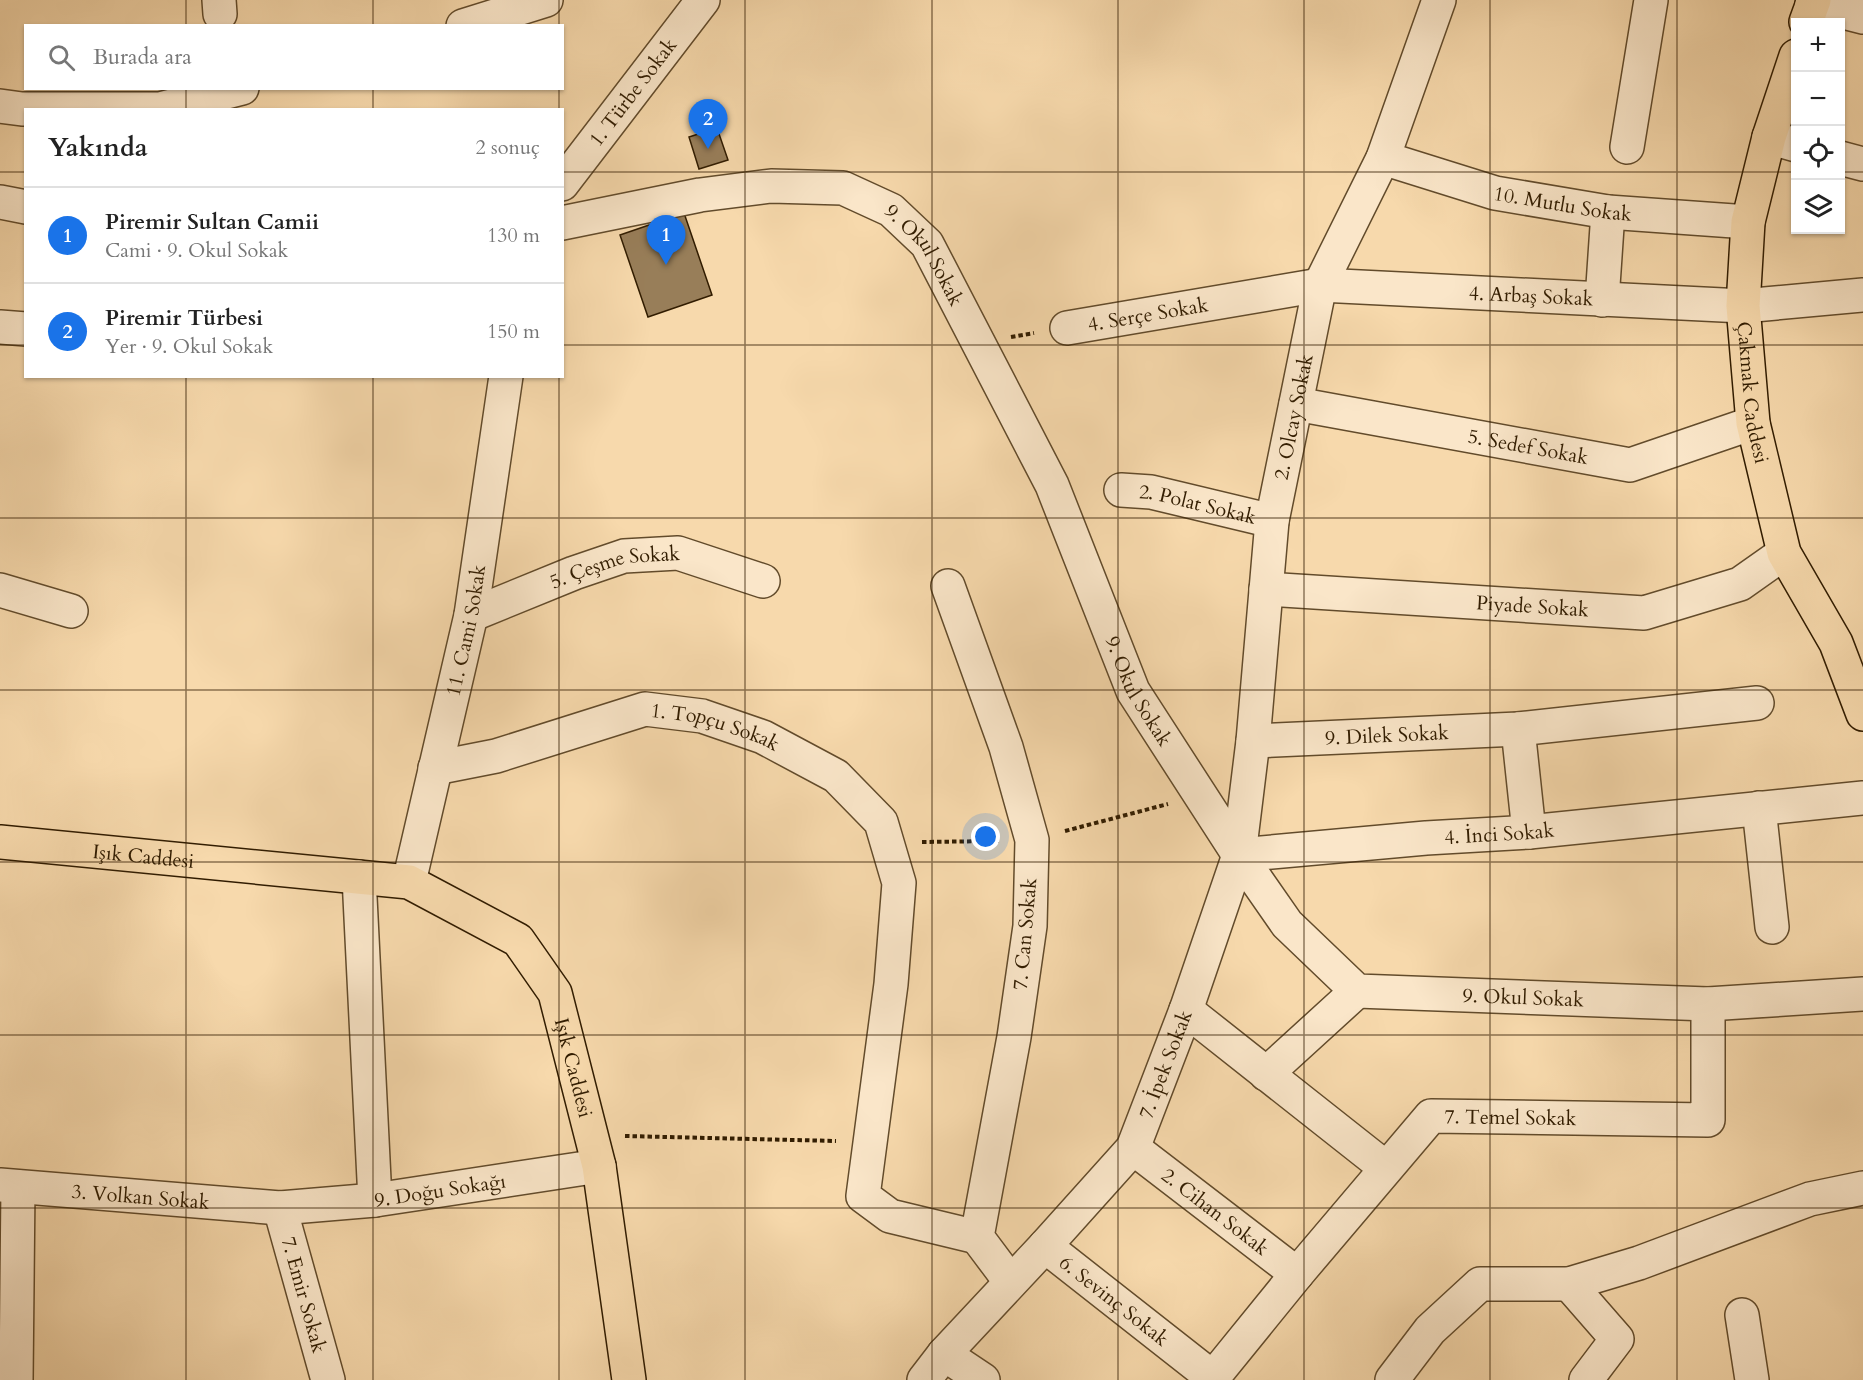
<!DOCTYPE html>
<html lang="tr">
<meta charset="utf-8">
<style>
:root{--surface:#fff;--page:#f2f2f2;--text:#222;--muted:#767676;--line:#e0e0e0;--accent:#1a73e8}
body{margin:0;font-family:Cardo,serif;background:var(--page);color:var(--text)}
.controls{position:absolute;right:18px;top:18px;display:grid;overflow:hidden;border-radius:0px;box-shadow:0 2px 4px #0004}
.controls button{width:54px;height:54px;display:grid;place-items:center;padding:0;border:0;border-bottom:2px solid var(--line);background:var(--surface);color:var(--text);font:30px sans-serif}
.you{position:absolute;left:986px;top:837px;width:21px;height:21px;margin:-15px;border:4px solid #fff;border-radius:50%;background:#1a73e8;box-shadow:0 0 0 9px #1a73e833}
.badge{display:grid;place-items:center;width:39px;height:39px;border-radius:50%;background:var(--accent);color:#fff;font-size:20px;font-weight:700}
.pin{position:absolute;translate:-50% -50px;filter:drop-shadow(0 2px 3px #0008)}
.pin::after{content:'';position:absolute;top:32px;width:21px;height:18px;background:inherit;clip-path:polygon(0 0,100% 0,50% 100%)}
.list{margin:0;padding:0;list-style:none}
h2{display:flex;justify-content:space-between;align-items:center;height:78px;margin:0;padding:0 24px;font-size:26px}
h2 small{font-size:20px;font-weight:400;color:var(--muted)}
.list li{display:grid;grid-template-columns:39px 1fr auto;gap:18px;align-items:center;box-sizing:border-box;height:96px;padding:0 24px;border-top:2px solid var(--line)}
.list b{display:block;font-size:22px;white-space:nowrap}
.list p{margin:0;font-size:20px;white-space:nowrap;color:var(--muted)}
.list em{font-size:20px;font-style:normal;color:var(--muted)}
.icon{flex:none;width:33px;height:33px;fill:none;stroke:currentColor;stroke-width:2;stroke-linecap:round;stroke-linejoin:round}
.map{position:relative;flex:none;width:1863px;height:1380px;overflow:hidden}
.search{position:absolute;background:var(--surface);box-shadow:0 2px 4px #0004;left:24px;top:24px;width:540px;height:66px;display:flex;align-items:center;gap:15px;box-sizing:border-box;padding:0 21px;border-radius:0px;color:var(--muted);font-size:22px}
.panel{position:absolute;background:var(--surface);box-shadow:0 2px 4px #0004;left:24px;top:108px;width:540px;height:270px;border-radius:0px}
.map>svg:first-child{display:block}
.building{fill:#987e59;stroke:#311c00;stroke-width:1.5}
.lines{fill:none;stroke-linecap:round;stroke-linejoin:round}
.minor-casing{stroke:#624b2b;stroke-width:36}
.major-casing{stroke:#311c00;stroke-width:36}
.path{stroke:#311c00;stroke-width:4;stroke-dasharray:4.5 3;stroke-linecap:butt}
.minor{stroke:#fae6c9;stroke-width:33}
.major{stroke:#f7d9ac;stroke-width:33}
.grid{fill:none;stroke:#311c00;stroke-width:1.5;stroke-opacity:0.55}
.labels{text-anchor:middle;dominant-baseline:central;stroke-width:4.5;stroke-linejoin:round;paint-order:stroke}
.street-label{font-size:20px;fill:#311c00;stroke:#fae6c9}
</style>
<div class="map">
<svg width="1863" height="1380" viewBox="0 0 1863 1380">
<rect width="100%" height="100%" fill="#f7d9ac"/>
<filter id="stains"><feTurbulence type="fractalNoise" baseFrequency=".00333" numOctaves="4"/><feColorMatrix values="0 0 0 0 .2 0 0 0 0 .09 0 0 0 0 .02 0 0 0 .5 -.17"/></filter>
<radialGradient id="worn" r=".72"><stop offset=".6" stop-color="#630" stop-opacity="0"/><stop offset="1" stop-color="#630" stop-opacity=".3"/></radialGradient>
<!-- building -->
<path class="building" d="M717 128 728 160 699 169 689 137Z
M684 213 712 295 648 317 620 235Z"/>
<g class="lines">
<!-- minor casing -->
<g class="minor-casing">
<g id="minor">
<path d="M219 0 220 14"/>
<path d="M1812 4 1863 17"/>
<path d="M463 26 546 0"/>
<path d="M0 106 22 109H160L242 88"/>
<path d="M1769 137 1796 145"/>
<path d="M1627 147 1651 0"/>
<path id="s1" d="M1383 158 1495 193 1608 212 1748 222"/>
<path d="M1840 158 1863 164"/>
<path id="s2" d="M562 184 703 0"/>
<path d="M0 202 26 207"/>
<path id="s3" d="M562 223 700 195 771 186 843 188 891 210 927 244 1052 485 1133 691 1239 855 1287 924 1357 991 1708 1004 1863 994"/>
<path d="M1602 300 1608 212"/>
<path d="M0 327 26 329"/>
<path id="s4" d="M1067 328 1320 285 1743 306 1863 295"/>
<path id="s5" d="M1296 404 1630 465 1753 423"/>
<path id="s6" d="M1121 490 1151 492 1272 521"/>
<path d="M948 586 1006 747 1032 840 1030 926 1014 1037 977 1237 1010 1281"/>
<path id="s7" d="M1266 589 1644 613 1740 584 1784 553"/>
<path d="M0 590 71 611"/>
<path id="s8" d="M471 615 574 573 624 556 678 553 763 581"/>
<path d="M1518 729 1529 832"/>
<path id="s9" d="M1253 741 1518 729 1757 703"/>
<path id="s10" d="M435 768 496 756 645 709 702 716 763 737 836 776 881 822 899 883 891 984 863 1196 890 1216 977 1237"/>
<path d="M1759 808 1772 927"/>
<path id="s11" d="M1239 855 1426 838 1529 832 1863 798"/>
<path d="M359 877 375 1200"/>
<path id="s12" d="M409 882 471 615 506 376"/>
<path d="M1186 1010 1386 1168"/>
<path d="M1266 1074 1357 991"/>
<path id="s13" d="M1133 1148 1297 1274"/>
<path id="s14" d="M0 1185 280 1208 375 1200 599 1166"/>
<path id="s15" d="M280 1208 328 1380"/>
<path id="s16" d="M1045 1246 1213 1378"/>
<path d="M1569 1284 1617 1339 1586 1380"/>
<path d="M1742 1315 1752 1380"/>
<path d="M944 1354 983 1380"/>
<path d="M16 1380 18 1187"/>
<path id="s17" d="M924 1380 944 1354 1045 1246 1133 1148 1186 1010 1239 855 1253 741 1272 521 1320 285 1383 158 1439 0"/>
<path id="s18" d="M1211 1380 1297 1274 1431 1116 1708 1120V1004"/>
<path d="M1392 1380 1430 1330 1480 1284H1569L1639 1263 1810 1199 1863 1188"/>
</g>
</g>
<!-- major casing -->
<g class="major-casing">
<g id="major">
<path d="M1806 22 1814 0"/>
<path id="s19" d="M1796 56 1769 137 1748 222 1743 306 1753 423 1784 553 1836 643 1863 714"/>
<path id="s20" d="M0 842 409 882 518 940 555 993 599 1166 629 1380"/>
</g>
</g>
<!-- path -->
<path class="path" d="M1011 337 1034 333
M1065 831 1168 804
M922 842 999 841
M625 1136 836 1141"/>
<!-- minor -->
<use href="#minor" class="minor"/>
<!-- major -->
<use href="#major" class="major"/>
</g>
<!-- grid -->
<path class="grid" d="M186 0V26M373 0V26M559 0V26M745 0V1380M932 0V1380M1118 0V1380M1304 0V1380M1490 0V1380M1677 0V1380M186 88V110M373 88V110M559 88V110M0 172H26M562 172H1796M1840 172H1863M0 345H26M562 345H1863M186 376V1380M373 376V1380M559 376V1380M0 518H1863M0 690H1863M0 862H1863M0 1035H1863M0 1208H1863"/>
<g class="labels">
<!-- street labels -->
<g class="street-label">
<text stroke="none"><textPath href="#s2" startOffset="116">1. Türbe Sokak</textPath></text>
<text stroke="none"><textPath href="#s1" startOffset="186">10. Mutlu Sokak</textPath></text>
<text stroke="none"><textPath href="#s3" startOffset="394">9. Okul Sokak</textPath></text>
<text stroke="none"><textPath href="#s4" startOffset="468">4. Arbaş Sokak</textPath></text>
<text stroke="none"><textPath href="#s4" startOffset="82">4. Serçe Sokak</textPath></text>
<text stroke="none"><textPath href="#s19" startOffset="344">Çakmak Caddesi</textPath></text>
<text stroke="none"><textPath href="#s17" startOffset="1066">2. Olcay Sokak</textPath></text>
<text stroke="none"><textPath href="#s5" startOffset="236">5. Sedef Sokak</textPath></text>
<text stroke="none"><textPath href="#s6" startOffset="78">2. Polat Sokak</textPath></text>
<text stroke="none"><textPath href="#s8" startOffset="153">5. Çeşme Sokak</textPath></text>
<text stroke="none"><textPath href="#s7" startOffset="267">Piyade Sokak</textPath></text>
<text stroke="none"><textPath href="#s12" startOffset="258">11. Cami Sokak</textPath></text>
<text stroke="none"><textPath href="#s3" startOffset="882">9. Okul Sokak</textPath></text>
<text stroke="none"><textPath href="#s10" startOffset="291">1. Topçu Sokak</textPath></text>
<text stroke="none"><textPath href="#s9" startOffset="134">9. Dilek Sokak</textPath></text>
<text stroke="none"><textPath href="#s11" startOffset="261">4. İnci Sokak</textPath></text>
<text stroke="none"><textPath href="#s20" startOffset="144">Işık Caddesi</textPath></text>
<text transform="translate(1025 934) rotate(-85)">7. Can Sokak</text>
<text stroke="none"><textPath href="#s3" startOffset="1422">9. Okul Sokak</textPath></text>
<text stroke="none"><textPath href="#s17" startOffset="402">7. İpek Sokak</textPath></text>
<text stroke="none"><textPath href="#s20" startOffset="676">Işık Caddesi</textPath></text>
<text stroke="none"><textPath href="#s18" startOffset="423">7. Temel Sokak</textPath></text>
<text stroke="none"><textPath href="#s14" startOffset="442">9. Doğu Sokağı</textPath></text>
<text stroke="none"><textPath href="#s14" startOffset="141">3. Volkan Sokak</textPath></text>
<text stroke="none"><textPath href="#s13" startOffset="104">2. Cihan Sokak</textPath></text>
<text stroke="none"><textPath href="#s15" startOffset="90">7. Emir Sokak</textPath></text>
<text stroke="none"><textPath href="#s16" startOffset="88">6. Sevinç Sokak</textPath></text>
</g>
</g>
<rect width="100%" height="100%" filter="url(#stains)"/>
<rect width="100%" height="100%" fill="url(#worn)"/>
</svg>
<div class="controls">
<button>+</button>
<button>−</button>
<button><svg class="icon" aria-label="locate" viewBox="0 0 24 24"><circle cx="12" cy="12" r="6"/><path d="M12 2v4M12 18v4M2 12h4M18 12h4"/></svg></button>
<button><svg class="icon" aria-label="layers" viewBox="0 0 24 24"><path d="M12 4l9 5-9 5-9-5zM3 14l9 5 9-5"/></svg></button>
</div>
<div class="you"></div>
<div class="pin badge" style="left:666px;top:265px">1</div>
<div class="pin badge" style="left:708px;top:149px">2</div>
<div class="search"><svg class="icon" aria-label="search" viewBox="0 0 24 24"><circle cx="10" cy="10" r="6"/><path d="M15 15l6 6"/></svg>Burada ara</div>
<section class="panel">
<h2>Yakında<small>2 sonuç</small></h2>
<ul class="list">
<li><span class="badge">1</span><div><b>Piremir Sultan Camii</b><p>Cami · 9. Okul Sokak</p></div><em>130 m</em></li>
<li><span class="badge">2</span><div><b>Piremir Türbesi</b><p>Yer · 9. Okul Sokak</p></div><em>150 m</em></li>
</ul>
</section>
</div>
